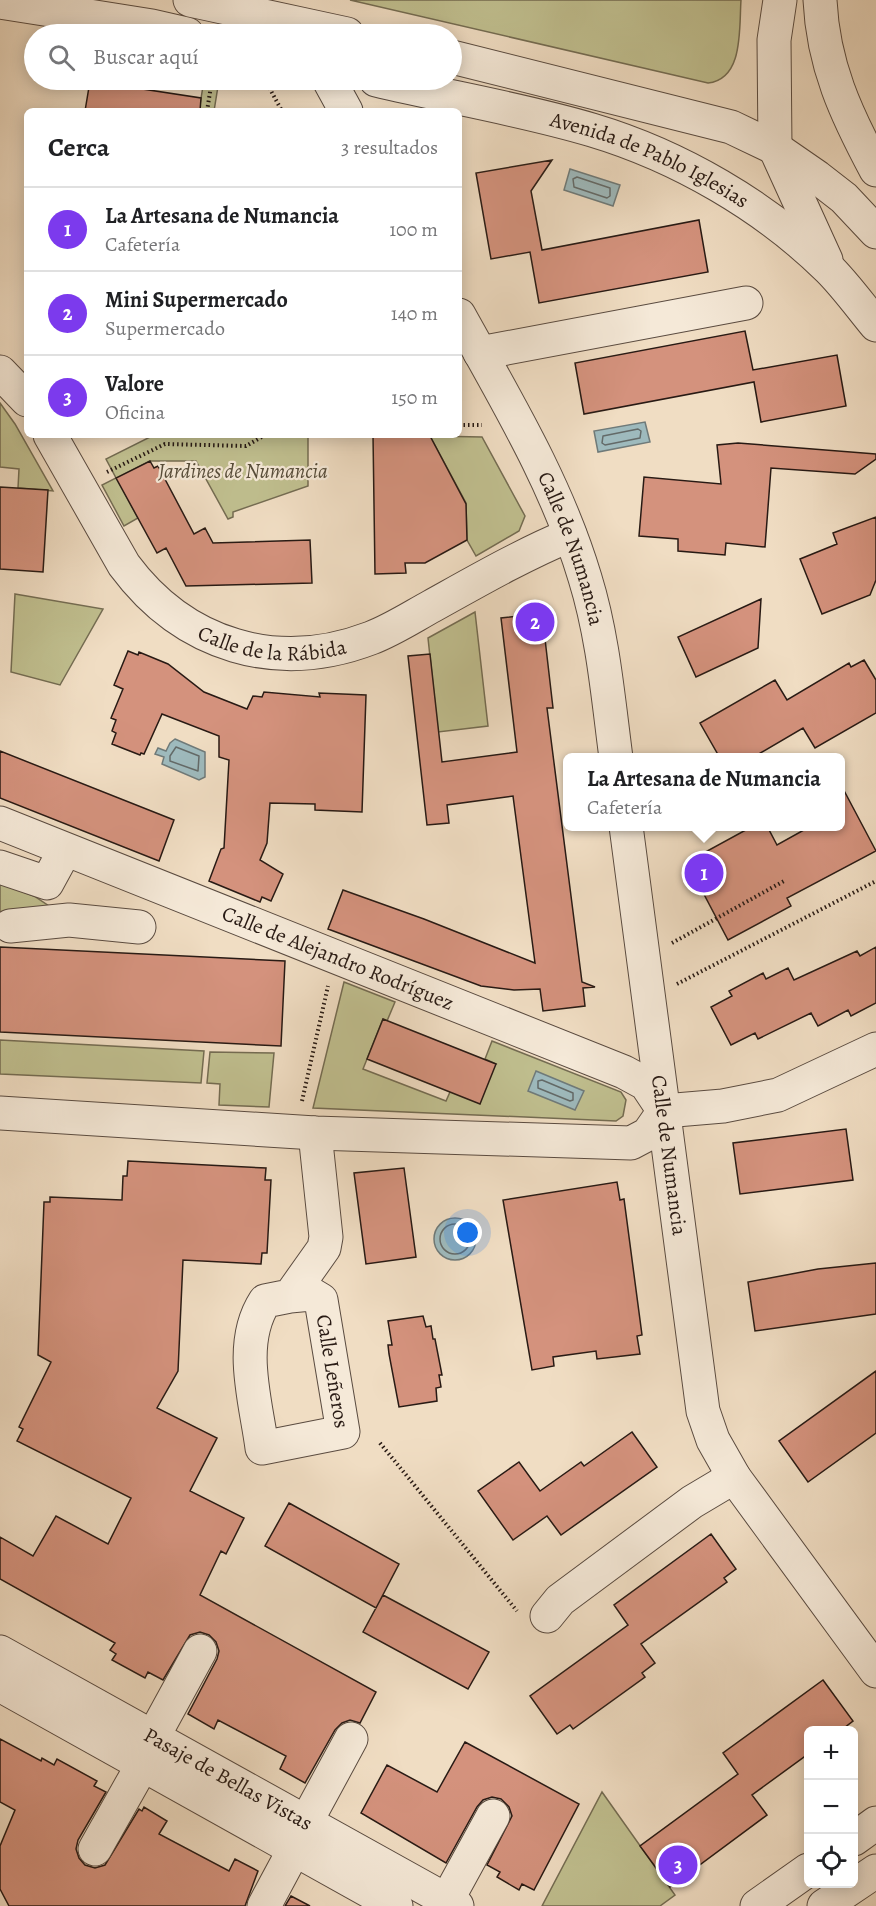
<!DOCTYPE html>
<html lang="es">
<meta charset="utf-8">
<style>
:root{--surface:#fff;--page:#f2f2f2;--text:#202124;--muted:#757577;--line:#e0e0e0;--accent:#7c3aed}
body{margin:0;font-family:Alegreya,serif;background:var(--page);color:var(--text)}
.controls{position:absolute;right:18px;bottom:18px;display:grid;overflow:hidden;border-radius:9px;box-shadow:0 3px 15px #0003}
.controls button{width:54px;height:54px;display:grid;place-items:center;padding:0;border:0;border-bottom:2px solid var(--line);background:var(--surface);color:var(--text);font:30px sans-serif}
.you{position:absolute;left:468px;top:1233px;width:21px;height:21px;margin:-15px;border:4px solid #fff;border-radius:50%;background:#1a73e8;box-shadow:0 0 0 9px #1a73e833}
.badge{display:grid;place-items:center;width:39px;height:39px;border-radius:50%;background:var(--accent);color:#fff;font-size:20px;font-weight:700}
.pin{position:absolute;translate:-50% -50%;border:3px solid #fff;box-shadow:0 2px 6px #0006}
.popup{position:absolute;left:563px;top:753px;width:282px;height:78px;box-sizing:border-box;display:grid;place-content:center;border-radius:9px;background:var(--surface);filter:drop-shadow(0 2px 4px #0005);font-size:20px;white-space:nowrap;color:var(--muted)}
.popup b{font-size:22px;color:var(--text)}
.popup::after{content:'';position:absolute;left:50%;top:100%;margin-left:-12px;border:12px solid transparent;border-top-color:var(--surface)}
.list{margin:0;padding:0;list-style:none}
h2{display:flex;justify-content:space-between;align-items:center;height:78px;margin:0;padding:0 24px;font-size:26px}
h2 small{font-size:20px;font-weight:400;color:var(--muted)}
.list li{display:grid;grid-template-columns:39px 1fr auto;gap:18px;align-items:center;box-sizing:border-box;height:84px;padding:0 24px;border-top:2px solid var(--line)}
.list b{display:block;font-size:22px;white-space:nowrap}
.list p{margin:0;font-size:20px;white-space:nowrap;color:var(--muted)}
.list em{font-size:20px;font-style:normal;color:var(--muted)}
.icon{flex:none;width:33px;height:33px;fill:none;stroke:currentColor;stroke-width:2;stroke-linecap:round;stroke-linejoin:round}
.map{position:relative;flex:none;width:876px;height:1906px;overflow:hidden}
.search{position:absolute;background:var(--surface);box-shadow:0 3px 15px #0003;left:24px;top:24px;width:438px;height:66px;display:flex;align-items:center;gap:15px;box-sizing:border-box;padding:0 21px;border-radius:33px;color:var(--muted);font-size:22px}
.panel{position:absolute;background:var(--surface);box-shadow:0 3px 15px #0003;left:24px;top:108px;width:438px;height:330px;border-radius:9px}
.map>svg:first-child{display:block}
.green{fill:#c0bf8f;stroke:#746c52;stroke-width:1.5}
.water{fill:#9ebabd;stroke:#6f7a79;stroke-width:1.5}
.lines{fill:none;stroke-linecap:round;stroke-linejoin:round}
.shore{stroke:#636a68;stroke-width:1.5}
.building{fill:#d4927d;stroke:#281a14;stroke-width:1.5}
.minor-casing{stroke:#5a4b40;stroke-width:35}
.path{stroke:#281a14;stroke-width:4;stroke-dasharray:1.5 3;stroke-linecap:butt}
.minor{stroke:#f5e9d8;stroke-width:33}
.labels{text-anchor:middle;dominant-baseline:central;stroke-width:4.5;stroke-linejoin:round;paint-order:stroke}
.street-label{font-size:21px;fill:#281a14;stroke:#f5e9d8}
.park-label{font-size:21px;font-style:italic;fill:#564c39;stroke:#f5e9d8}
</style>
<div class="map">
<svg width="876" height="1906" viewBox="0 0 876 1906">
<rect width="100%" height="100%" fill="#f0ddc3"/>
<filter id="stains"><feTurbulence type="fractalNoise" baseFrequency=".00333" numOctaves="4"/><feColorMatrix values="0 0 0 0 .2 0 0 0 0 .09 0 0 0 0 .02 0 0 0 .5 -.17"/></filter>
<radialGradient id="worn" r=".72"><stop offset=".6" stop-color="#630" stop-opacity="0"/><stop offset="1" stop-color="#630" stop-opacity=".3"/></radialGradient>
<!-- green -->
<path class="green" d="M350 0H741C739 28 744 79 708 83Z
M204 80H219L214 111H199Z
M0 403 15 424 53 491 18 488 19 469 0 467Z
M154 435H308V486L233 512V517L228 519 196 461H150L117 478 138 518 124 526 102 485 116 478 106 459Z
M430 436 482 437 525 516 519 531 476 556 467 540 466 503Z
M15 594 103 609 60 685 11 672Z
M475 612 488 726 438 732 428 638Z
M0 883 34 896 49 906 0 921Z
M344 982 395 1002 387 1021 383 1019 363 1069 446 1101 450 1092 496 1064 485 1059 492 1041 621 1092 626 1100 623 1116 616 1121 313 1108Z
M0 1040 204 1051 201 1083 0 1074Z
M210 1052 274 1053 269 1107 219 1105 220 1084 207 1083Z
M602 1792 675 1895 660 1906H542Z"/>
<!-- water -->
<path class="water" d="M570 169 620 185 613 206 564 190Z
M645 422 650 442 598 452 594 431Z
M175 739 205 752V777L199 780 162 764 164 757 155 754 158 748 166 751 170 743Z
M536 1071 584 1091 575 1110 528 1091Z
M434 1239a21 21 0 1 1 42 0a21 21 0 1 1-42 0Z"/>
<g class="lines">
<!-- shore -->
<path class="shore" d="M577 177 610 188V196L607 198 574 187 573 179Z
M638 429 641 431 640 438 605 445 602 443 603 436Z
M176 747 199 756 198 771 170 761V756Z
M542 1080 573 1093V1100L570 1101 538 1088V1081Z
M440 1239a15 15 0 1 1 30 0a15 15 0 1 1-30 0Z"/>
</g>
<!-- building -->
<path class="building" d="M90 81 201 98 200 111H85Z
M552 160 531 191 542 250 699 220 708 272 539 303 530 252 491 259 476 173Z
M745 331 753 370 837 355 846 406 761 422 754 382 584 414 575 363Z
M373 435 430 436 466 504 467 540 425 563H405L406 573 375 574Z
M738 443 876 454V459L855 474 771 468 765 547 726 543 725 555 678 551V539L639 536 644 477 721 484 717 445Z
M150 461 154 468 158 466 194 534 205 528 213 543 310 540 312 583 186 586 166 548 157 553 116 478Z
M0 487 48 490 43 572 0 569Z
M876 517V580L870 595 822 614 800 559 837 544 833 533Z
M761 599 758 648 696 677 678 637Z
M542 613 553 708H547L582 982 595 987 583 988 585 1006 543 1011 540 989 514 990 481 986 328 929 343 890 424 919 535 963 513 796 447 805 449 823 427 825 408 656 430 654 442 762 517 752 501 618Z
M128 651 138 655 139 652 168 664 204 692 247 709 253 696 262 697 264 692 320 697 319 693 366 695 362 812 315 810V804L270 803 267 843 260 860 283 874 271 901 262 897 260 902 209 881 221 849 224 848 229 760 219 757V736L162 714 144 754 141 753 140 755 112 744 116 733 112 731 116 720 111 718 123 689 114 685Z
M864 660 876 680V713L815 748 803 728 752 758H720L700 723 775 680 787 700 849 663 851 667Z
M0 751 174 820 159 861 0 798Z
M840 783 876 851 787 898 791 906 728 940 687 862 753 826H767L777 845 811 826H840Z
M0 947 285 961 281 1046 0 1032Z
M876 947V1003L851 1016 848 1010 818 1026 811 1013 758 1039 755 1033 731 1045 711 1007 732 996 729 991 763 973 766 979 788 968 794 980 857 951 860 956Z
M383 1019 496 1064 480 1104 367 1059Z
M846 1129 853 1180 740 1194 733 1143Z
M128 1161 266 1168 265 1180H271L267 1253H262L261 1264 183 1260 178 1371 157 1408 217 1438 190 1491 244 1518 226 1554 221 1551 200 1595 376 1692 360 1723 350 1720 342 1723 335 1730 305 1783 280 1769 286 1756 218 1720 214 1729 188 1714 217 1659 219 1651 216 1642 209 1635 200 1632 190 1635 163 1680 148 1672 145 1678 112 1660 116 1654 110 1650 115 1643 0 1579V1537L33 1556 56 1516 108 1544 131 1498 17 1441 23 1429 19 1427 51 1362 38 1355 44 1202H50V1197L122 1200 123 1176H127Z
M404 1168 416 1257 366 1264 354 1173Z
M617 1182 620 1200 624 1199 642 1335 637 1336 640 1354 597 1359 596 1351 553 1357 554 1366 532 1370 503 1200Z
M876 1263V1314L755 1331 748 1282 818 1269Z
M423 1316 426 1327 431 1326 433 1339H435L442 1375H439L441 1387 436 1388 437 1401 399 1407 389 1354 388 1345H392L388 1321Z
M876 1371V1433L808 1482 779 1441Z
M632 1432 657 1467 561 1535 547 1516 513 1540 478 1491 519 1462 540 1491 581 1462 584 1466Z
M289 1503 399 1564 376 1608 265 1546Z
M711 1534 736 1569 724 1578 727 1582 641 1644 655 1663 642 1673 645 1677 573 1729 570 1725 557 1734 530 1696 628 1625 614 1605Z
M383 1595 489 1652 468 1689 363 1632Z
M823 1680 853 1721 840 1731H808V1754L752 1795 767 1815 670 1887 640 1846 738 1774 723 1753Z
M0 1739 41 1761 42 1758 54 1765 57 1759 97 1781 94 1786 106 1792 78 1840 76 1849 79 1858 85 1865 95 1868 105 1865 139 1809 142 1811 144 1807 167 1821 159 1834 229 1871 235 1859 258 1871 245 1906H9L0 1889V1846L15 1810 0 1802Z
M465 1742 579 1804 534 1890 522 1884 519 1890 497 1877 500 1872 487 1865 512 1816 509 1807 501 1799 492 1797 483 1800 477 1807 446 1863 361 1813 387 1765 437 1792Z
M291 1896 310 1906H285Z"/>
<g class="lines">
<!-- minor casing -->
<g class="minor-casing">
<g id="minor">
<path d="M190 0 347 34"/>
<path d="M780 0 774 40 775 148 826 260"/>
<path d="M820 0C823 65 846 114 876 170"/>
<path d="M0 2 152 26 187 34"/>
<path d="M452 57 731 127 775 148 817 177 844 198 876 232"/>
<path d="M329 80 346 111"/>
<path id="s1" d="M376 80C447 97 522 109 592 130 679 156 765 206 829 269 846 286 861 307 876 325"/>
<path id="s2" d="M459 315C506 400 557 484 585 578 603 636 608 697 616 758"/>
<path d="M480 353 746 303"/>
<path d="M0 372 27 400"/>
<path id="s3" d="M50 435 124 565C184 646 277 674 371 638 392 630 412 617 432 606 477 581 522 555 570 535"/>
<path id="s4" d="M0 823 624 1072 646 1084 664 1111"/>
<path id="s5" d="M626 826 703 1411 713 1440 734 1477 876 1671"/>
<path d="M0 867 47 883 65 850"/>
<path d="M10 926 69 920 139 927"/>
<path d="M664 1111 723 1106 778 1095 876 1049"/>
<path d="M0 1113 315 1133 631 1143 648 1134 664 1111"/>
<path id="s6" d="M290 1296 311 1294 321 1300 343 1432 262 1448C256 1401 237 1344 265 1301L290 1296 324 1248 326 1237 315 1133"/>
<path d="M547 1616 560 1600 692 1502 734 1477"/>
<path id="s7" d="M0 1652 457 1906"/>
<path d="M0 1685 396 1906"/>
<path d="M153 1737 200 1651"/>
<path d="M306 1822 351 1739"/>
<path d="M854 1839 876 1823"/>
<path d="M95 1849 143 1764"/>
<path d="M447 1900 493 1816"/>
<path d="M264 1906 294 1850"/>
<path d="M757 1906 808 1870"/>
<path d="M824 1906 876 1871"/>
</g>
</g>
<!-- path -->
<path class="path" d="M265 80 282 111
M207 111 212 80
M459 425H482
M107 472 165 444 246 446 265 435
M672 943 784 881
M677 984 876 881
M302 1101 328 986
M380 1443 517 1611"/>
<!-- minor -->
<use href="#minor" class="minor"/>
</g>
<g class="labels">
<!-- street labels -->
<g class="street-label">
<text stroke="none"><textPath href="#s1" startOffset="286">Avenida de Pablo Iglesias</textPath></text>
<text stroke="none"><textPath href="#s2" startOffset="260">Calle de Numancia</textPath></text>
<text stroke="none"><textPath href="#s3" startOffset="326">Calle de la Rábida</textPath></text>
<text stroke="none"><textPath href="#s4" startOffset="364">Calle de Alejandro Rodríguez</textPath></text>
<text stroke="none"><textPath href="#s5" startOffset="332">Calle de Numancia</textPath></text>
<text stroke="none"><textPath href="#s6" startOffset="105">Calle Leñeros</textPath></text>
<text stroke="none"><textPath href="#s7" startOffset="261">Pasaje de Bellas Vistas</textPath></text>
</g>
<!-- park labels -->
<g class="park-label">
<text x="243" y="471">Jardines de Numancia</text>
</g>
</g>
<rect width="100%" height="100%" filter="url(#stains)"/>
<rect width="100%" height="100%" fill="url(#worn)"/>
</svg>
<div class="controls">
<button>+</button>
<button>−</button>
<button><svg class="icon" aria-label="locate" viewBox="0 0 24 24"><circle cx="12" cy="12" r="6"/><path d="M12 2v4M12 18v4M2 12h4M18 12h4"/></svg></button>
</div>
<div class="you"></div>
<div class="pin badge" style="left:704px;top:873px">1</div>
<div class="popup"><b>La Artesana de Numancia</b>Cafetería</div>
<div class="pin badge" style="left:535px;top:622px">2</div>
<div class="pin badge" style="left:678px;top:1865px">3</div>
<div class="search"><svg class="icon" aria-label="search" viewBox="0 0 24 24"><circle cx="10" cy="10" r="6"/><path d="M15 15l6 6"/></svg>Buscar aquí</div>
<section class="panel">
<h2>Cerca<small>3 resultados</small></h2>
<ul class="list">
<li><span class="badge">1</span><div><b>La Artesana de Numancia</b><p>Cafetería</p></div><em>100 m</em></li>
<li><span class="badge">2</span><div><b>Mini Supermercado</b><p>Supermercado</p></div><em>140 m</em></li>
<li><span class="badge">3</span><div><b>Valore</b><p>Oficina</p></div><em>150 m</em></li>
</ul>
</section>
</div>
